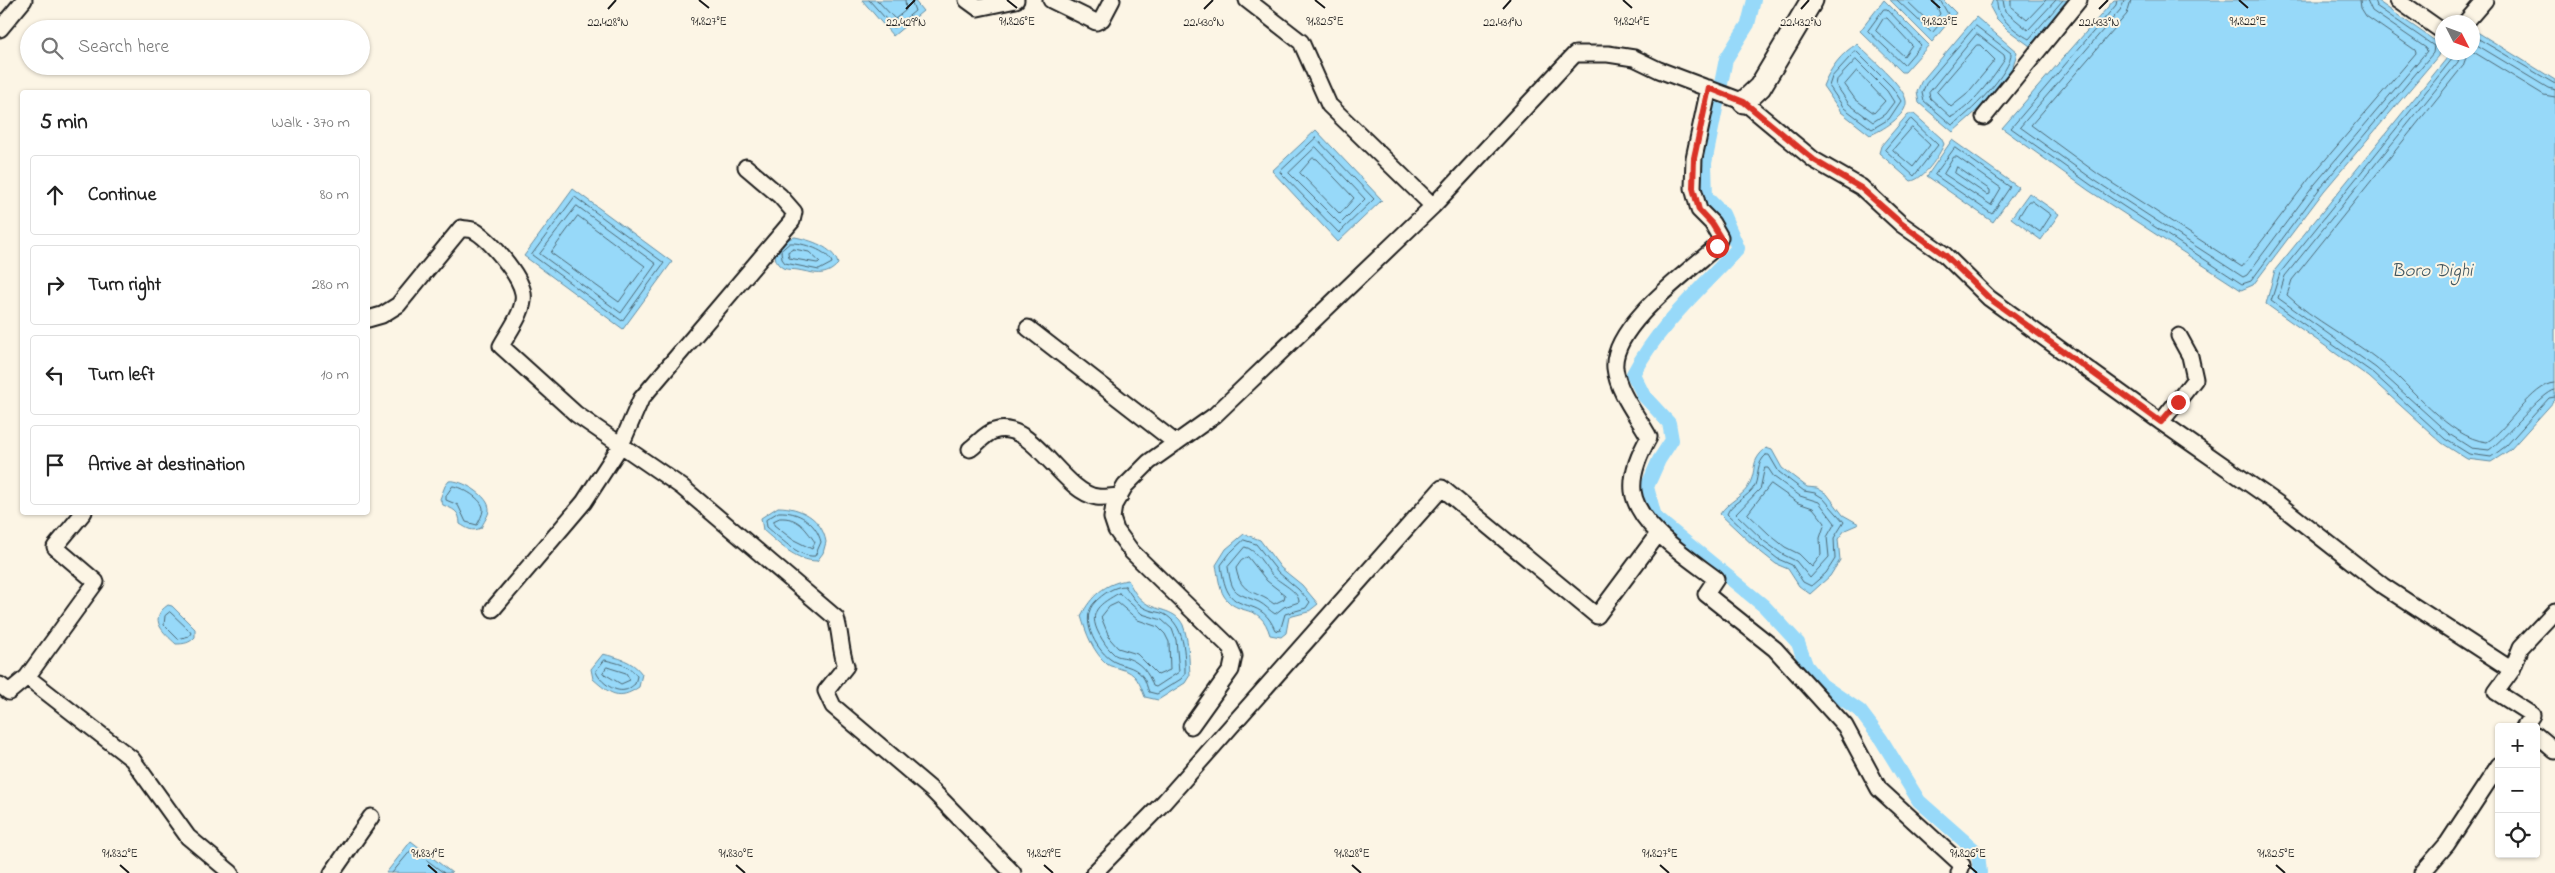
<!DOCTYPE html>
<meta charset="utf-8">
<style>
:root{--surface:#fff;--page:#f2f2f2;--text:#222;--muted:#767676;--line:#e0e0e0}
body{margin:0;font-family:"Indie Flower",sans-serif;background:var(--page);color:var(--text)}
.controls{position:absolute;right:15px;bottom:15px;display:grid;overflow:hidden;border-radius:5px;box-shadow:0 1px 4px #0004}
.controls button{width:45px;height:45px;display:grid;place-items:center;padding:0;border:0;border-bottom:1px solid var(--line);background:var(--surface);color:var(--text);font:25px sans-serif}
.compass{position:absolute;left:2435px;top:15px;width:45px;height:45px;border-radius:50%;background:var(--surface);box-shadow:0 1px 4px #0004;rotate:132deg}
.stop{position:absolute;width:15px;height:15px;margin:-11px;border:4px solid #d93025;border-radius:50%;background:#fff}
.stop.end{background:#d93025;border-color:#fff;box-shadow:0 1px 5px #0008}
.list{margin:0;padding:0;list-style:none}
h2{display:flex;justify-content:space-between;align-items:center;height:65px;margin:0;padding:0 20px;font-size:21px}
h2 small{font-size:16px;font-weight:400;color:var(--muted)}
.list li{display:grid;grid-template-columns:32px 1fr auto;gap:15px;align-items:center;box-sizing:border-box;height:80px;margin:0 10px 10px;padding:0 10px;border:1px solid var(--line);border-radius:5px}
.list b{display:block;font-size:19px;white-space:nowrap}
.list em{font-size:16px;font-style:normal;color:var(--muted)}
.icon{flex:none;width:28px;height:28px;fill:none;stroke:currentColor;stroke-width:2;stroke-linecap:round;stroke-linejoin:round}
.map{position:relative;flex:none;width:2555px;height:873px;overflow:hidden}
.search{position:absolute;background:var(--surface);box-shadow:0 1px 4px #0004;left:20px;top:20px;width:350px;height:55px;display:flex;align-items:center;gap:12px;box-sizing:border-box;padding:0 18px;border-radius:28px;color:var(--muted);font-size:19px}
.panel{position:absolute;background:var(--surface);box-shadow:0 1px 4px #0004;left:20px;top:90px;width:350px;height:425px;border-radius:5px}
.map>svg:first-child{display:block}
.water{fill:#97d9f9;stroke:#668da1}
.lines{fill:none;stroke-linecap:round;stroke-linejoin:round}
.shore{stroke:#4d6874;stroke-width:1}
.canal{stroke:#97d9f9;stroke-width:14}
.street-casing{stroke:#1c1c1c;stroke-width:19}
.secondary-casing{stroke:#1c1c1c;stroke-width:25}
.street{stroke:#fcf5e5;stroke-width:15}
.secondary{stroke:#fcf5e5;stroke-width:21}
.route{stroke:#d93025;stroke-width:6}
.ticks{fill:none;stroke:#1c1c1c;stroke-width:2}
.labels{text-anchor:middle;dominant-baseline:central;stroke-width:4;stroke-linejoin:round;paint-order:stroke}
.water-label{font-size:19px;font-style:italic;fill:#41555e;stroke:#fcf5e5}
.ticks-label{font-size:12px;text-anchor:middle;fill:#1c1c1c;stroke:#fcf5e5;stroke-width:4;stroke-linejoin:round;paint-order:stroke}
</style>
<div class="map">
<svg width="2555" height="873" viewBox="0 0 2555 873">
<rect width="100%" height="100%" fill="#fcf5e5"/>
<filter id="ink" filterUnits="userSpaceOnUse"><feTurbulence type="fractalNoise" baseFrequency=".02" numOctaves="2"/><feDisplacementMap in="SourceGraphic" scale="10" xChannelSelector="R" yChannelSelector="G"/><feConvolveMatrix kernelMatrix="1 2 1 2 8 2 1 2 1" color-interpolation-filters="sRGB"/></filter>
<g filter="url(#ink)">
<!-- water -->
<path class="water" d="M862 0H914L923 11 893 36Z
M1884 0 1929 45 1905 72H1902L1860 31Z
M1890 0H1943L1956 13 1932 42Z
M1993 0H2070L2030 46 2008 30 1996 18 1990 7Z
M2114 0H2376L2441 45 2438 56 2324 191 2253 285 2241 290 2088 190 2002 128Z
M1976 17 2017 52C2011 85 1976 111 1953 132L1919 103 1917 92 1921 82Z
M2474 30 2555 80V400L2510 450 2491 462 2467 459 2442 443 2369 377 2266 304 2275 270 2451 53 2472 52Z
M1857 44C1869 57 1904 85 1906 101 1908 115 1881 131 1870 135L1841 112 1823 86C1829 70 1842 52 1857 44Z
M1908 114H1914L1941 138 1944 144C1939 156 1924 179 1911 181L1879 153 1881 146Z
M1316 130 1382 200 1338 242 1272 171Z
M1952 140 2018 187 1993 222 1927 176Z
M573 189 672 262 623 329 524 256Z
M2029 193 2059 214 2041 240 2011 218Z
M795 237C810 240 834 247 838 264 825 278 815 273 798 270 793 269 787 270 783 268 766 258 781 239 795 237Z
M1766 448 1772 450 1782 468 1807 487 1817 488 1827 494 1843 515 1859 524 1845 530 1838 539 1840 560 1830 576 1810 594 1799 586 1788 569 1776 564 1757 549 1720 514C1727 502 1745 496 1750 483 1757 467 1750 462 1766 448Z
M449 481C461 479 490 496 489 510 489 515 483 523 481 528 472 532 468 529 460 524 460 511 453 509 443 505L440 499 445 486Z
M778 507C800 507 822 518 826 542L823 553 817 561C796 561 778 543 763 530L761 518Z
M1244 534 1260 540 1281 568 1302 585 1318 604 1308 612 1289 617 1286 633 1281 637 1270 635C1260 601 1238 618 1224 596 1219 588 1218 574 1216 565L1226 549Z
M1128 580C1133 590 1137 598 1147 604 1159 611 1176 610 1183 625 1189 641 1189 659 1190 675L1185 683 1158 700 1145 697C1140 684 1136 672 1121 669 1117 667 1110 667 1107 664 1093 652 1086 633 1081 616 1091 596 1105 583 1128 580Z
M168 605 172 606 195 629V637C190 643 184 644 176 644 164 633 147 619 168 605Z
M603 654C618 658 632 660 642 674L639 687C619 701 610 694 593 679L591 669Z
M411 841 452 873H386Z"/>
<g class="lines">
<!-- shore -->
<path class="shore" d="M869 0 894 28 915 11 911 0
M877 0 895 19 906 10 905 0
M1897 0 1932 33 1948 14 1940 0
M1906 0 1931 24 1940 14 1934 0
M1997 0C1995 17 2015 31 2029 39L2063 0
M2003 0 2005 11 2028 30 2056 0
M2011 0V7L2027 20 2046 0
M2117 0 2116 5 2011 128 2091 185 2242 284 2251 281 2320 188 2433 53 2434 46 2376 6 2374 0
M2124 0 2121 9 2020 127 2094 180 2243 277 2247 275 2315 184 2427 51 2426 48 2372 11 2367 0
M2131 0 2127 14 2031 125 2098 174 2242 267 2309 179 2416 53 2415 50 2366 16 2361 8 2360 0
M1884 9H1887L1921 45 1904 65 1868 31Z
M1884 18H1887L1912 45 1904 56 1876 31Z
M1976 26 2011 53C2013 70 1967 117 1952 125L1924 101 1922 93 1926 84Z
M1977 34 2004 55 2005 59C1994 76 1970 109 1951 117L1930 98 1929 93Z
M2472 35 2555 84
M2472 42 2548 88 2555 90
M1977 45H1980L1995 60 1966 95 1951 107 1937 92Z
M1856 51 1892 87 1901 101 1889 119 1872 129 1844 108 1829 86 1832 77Z
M2472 51 2544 95 2555 97
M2454 52 2453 58 2280 273 2271 301 2373 373 2445 439 2469 454 2491 457 2506 446 2549 398 2555 397
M2460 52 2458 62 2285 276 2278 298 2376 368 2449 434 2471 448 2489 450C2505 439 2543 391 2555 390
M2468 52 2463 66 2292 280 2287 295C2313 320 2352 339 2381 362 2411 385 2448 438 2487 442 2507 430 2532 384 2555 383
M1856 60 1887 91 1894 102 1885 114 1873 122 1849 104 1836 85 1837 80Z
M1857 71 1885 101 1874 113 1855 99 1845 85Z
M1911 119 1938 145 1914 176 1885 150Z
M1912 128 1930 145 1913 167 1893 150Z
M1316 138 1374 199 1339 233 1280 172Z
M1316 147 1365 199 1340 224 1289 173Z
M1955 148 2010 187 1992 214 1935 175Z
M1954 157H1957L2001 188 1991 205 1944 174Z
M1313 158 1317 159 1354 198 1340 214 1300 173Z
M1957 167 1990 190V194L1987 195 1955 173Z
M575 197 664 263 622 321 532 255Z
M2029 201H2032L2051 215 2040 232 2019 217Z
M577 206 656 264 621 313 540 254Z
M578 216 645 266 619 302 551 253Z
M790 243C802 242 829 251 832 263L819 270 785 263 782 259 781 251Z
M794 249 809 252 820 262 817 263 789 258 788 252Z
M1766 455H1769L1779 472 1804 491 1815 493 1823 498 1844 522 1834 538 1835 559 1826 573 1811 586 1803 582 1792 565 1778 559 1760 545 1727 514C1731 502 1749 498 1755 485 1759 475 1756 463 1766 455Z
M1765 468H1768L1774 477 1800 496 1819 502 1835 523 1827 537 1829 557 1810 578 1796 561 1782 554 1764 541 1736 514 1760 489Z
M1771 484 1798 503 1813 508 1825 523 1820 538 1821 555 1812 567 1799 554 1785 547 1770 535 1748 514Z
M453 486C461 487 484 499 483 510 483 514 479 521 477 525L466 522 458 505 446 500V496Z
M779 512C798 511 816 522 821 542L815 556C799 558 779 537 767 527L766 520Z
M780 518C798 517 805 528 815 542L812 549 792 539 774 525V521Z
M1244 540 1256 544 1278 572 1298 589 1310 602 1306 608 1285 614 1280 631 1275 630C1262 598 1239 612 1228 592 1224 585 1222 573 1221 565L1230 553Z
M1245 547C1256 549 1265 567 1272 575 1280 583 1299 591 1299 602L1284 607 1275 614C1270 611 1265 605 1259 602 1236 592 1232 596 1228 567Z
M1248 557 1267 581 1285 595 1284 599 1274 604C1255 589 1241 596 1236 568L1241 561Z
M1125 586C1132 596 1137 606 1149 610 1154 612 1160 612 1164 614 1185 625 1185 654 1185 674L1181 679 1157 694 1149 692C1147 688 1146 681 1143 677 1134 664 1120 667 1110 659 1095 648 1079 618 1095 602 1103 594 1114 586 1125 586Z
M1119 593 1142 614 1162 620 1172 629 1176 640 1179 672 1156 687 1153 686C1149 673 1140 662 1127 658 1123 657 1116 657 1113 653 1107 648 1103 641 1099 634 1087 611 1100 604 1119 593Z
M1118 603 1138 620 1158 627 1165 634 1169 642 1170 670 1158 675 1137 654 1118 648 1110 639 1101 617 1109 607Z
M170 612 189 630 191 633 189 636 178 639 164 625 165 616Z
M605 660C617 663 630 665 637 676L635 684C632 686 628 690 625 690 614 693 598 680 596 671Z
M607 667 626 673 630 680 621 684 603 673Z
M392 873 412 849 444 873"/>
<!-- canal -->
<path class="canal" d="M1754 0 1748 24 1726 59 1705 163 1706 197 1723 214 1738 248C1701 289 1659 324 1633 374L1644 396 1669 423 1672 440 1659 460 1647 487 1655 517 1764 606 1798 643 1806 665 1822 685 1860 711 1881 739 1919 801 1978 853 1980 873"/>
<!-- street casing -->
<g class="street-casing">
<path id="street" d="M967 0 978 8 1016 0
M1051 0 1096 22 1102 19 1112 0
M1247 0 1301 42 1329 105 1433 206
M2398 0 2442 31
M2466 22 2485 0
M0 29 24 0
M1709 88 1694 158 1693 188 1699 210 1712 223 1720 237 1717 246C1688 272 1611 327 1615 368 1618 393 1637 415 1649 437 1640 453 1631 472 1633 491 1637 526 1690 559 1716 579L1706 594 1775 649 1845 726 1879 789 1962 865 1959 873
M1984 117 2079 0
M368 319 382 315 398 305 461 228C464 229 470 229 473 230 489 238 520 275 523 293 526 310 509 331 501 346L576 414 682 487 836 618C841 634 840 650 846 666L826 691 833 706 933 791 1013 873
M1028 328 1176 443
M2161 422 2195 379 2190 356 2179 336
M970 449C977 444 986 433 994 431 1032 418 1062 492 1097 497 1104 498 1113 496 1120 496
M84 512 55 547 96 582 27 677 132 759 188 837 231 873
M493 609 584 502 621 445 641 399 792 221 794 212 780 196 746 167
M2512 670 2521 647 2555 611
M0 685 9 692 27 677
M1191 726 1231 670 1234 656 1230 647 1132 552 1116 530 1112 518 1114 505 1125 486 1149 462 1215 415 1433 206 1575 54H1608L1634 58 1659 70 1744 102 1814 160 1861 187 1901 224 1945 255 1989 298 2161 422 2277 503 2383 586 2512 670 2496 692 2532 715 2524 727
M2536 735 2555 751
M332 873 371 817
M1094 873 1164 802 1442 488 1597 616 1658 534
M2422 873 2447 844 2499 765"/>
</g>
<!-- secondary casing -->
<g class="secondary-casing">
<path id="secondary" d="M1744 102 1760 87 1812 0"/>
</g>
<!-- street -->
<use href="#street" class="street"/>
<!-- secondary -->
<use href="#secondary" class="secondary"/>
</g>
</g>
<g class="lines" filter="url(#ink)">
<!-- route -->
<path class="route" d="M1717 246 1720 237 1712 224 1699 210 1693 188 1694 158 1709 88 1744 102 1814 160 1861 188 1902 224 1945 255 1989 298 2161 422 2178 402"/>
</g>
<!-- ticks -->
<path class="ticks" d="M699 0 709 8M1007 0 1017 8M1315 0 1325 8M1623 0 1632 8M1931 0 1940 8M2239 0 2248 8M608 9 616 0M906 9 915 0M1204 9 1213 0M1503 9 1511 0M1801 9 1809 0M2099 9 2108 0M120 865 129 873M428 865 437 873M736 865 745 873M1044 865 1053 873M1352 865 1361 873M1660 865 1669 873M1968 865 1977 873M2276 865 2285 873"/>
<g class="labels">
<!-- water labels -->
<g class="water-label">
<text x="2432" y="271">Boro Dighi</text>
</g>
</g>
<g class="ticks-label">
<text x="709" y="25">91.827°E</text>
<text x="1017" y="25">91.826°E</text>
<text x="1940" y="25">91.823°E</text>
<text x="2248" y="25">91.822°E</text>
<text x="1325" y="25">91.825°E</text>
<text x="1632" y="25">91.824°E</text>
<text x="608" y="26">22.428°N</text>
<text x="906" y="26">22.429°N</text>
<text x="1204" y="26">22.430°N</text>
<text x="1503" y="26">22.431°N</text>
<text x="1801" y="26">22.432°N</text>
<text x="2099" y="26">22.433°N</text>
<text x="120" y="857">91.832°E</text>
<text x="428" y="857">91.831°E</text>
<text x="736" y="857">91.830°E</text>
<text x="1044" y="857">91.829°E</text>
<text x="1352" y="857">91.828°E</text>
<text x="1660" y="857">91.827°E</text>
<text x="1968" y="857">91.826°E</text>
<text x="2276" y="857">91.825°E</text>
</g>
</svg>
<div class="controls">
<button>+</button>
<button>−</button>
<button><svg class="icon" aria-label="locate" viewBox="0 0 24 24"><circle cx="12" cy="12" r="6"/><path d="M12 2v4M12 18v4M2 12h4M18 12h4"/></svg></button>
</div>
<svg class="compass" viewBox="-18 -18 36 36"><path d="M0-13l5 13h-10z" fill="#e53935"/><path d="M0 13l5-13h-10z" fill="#767676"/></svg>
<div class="stop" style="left:1717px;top:246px"></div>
<div class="stop end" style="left:2178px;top:402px"></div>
<div class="search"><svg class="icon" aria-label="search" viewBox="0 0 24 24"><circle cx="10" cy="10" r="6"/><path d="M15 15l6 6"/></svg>Search here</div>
<section class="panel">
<h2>5 min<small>Walk · 370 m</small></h2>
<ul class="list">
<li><svg class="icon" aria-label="ahead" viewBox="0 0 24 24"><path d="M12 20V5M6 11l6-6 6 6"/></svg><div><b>Continue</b></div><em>80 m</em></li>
<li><svg class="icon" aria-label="right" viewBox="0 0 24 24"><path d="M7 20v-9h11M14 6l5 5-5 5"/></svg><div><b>Turn right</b></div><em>280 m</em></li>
<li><svg class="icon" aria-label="left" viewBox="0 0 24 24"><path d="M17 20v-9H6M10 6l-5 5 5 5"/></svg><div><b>Turn left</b></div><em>10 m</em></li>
<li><svg class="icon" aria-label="arrive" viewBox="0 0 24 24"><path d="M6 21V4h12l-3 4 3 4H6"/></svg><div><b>Arrive at destination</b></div></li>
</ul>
</section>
</div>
